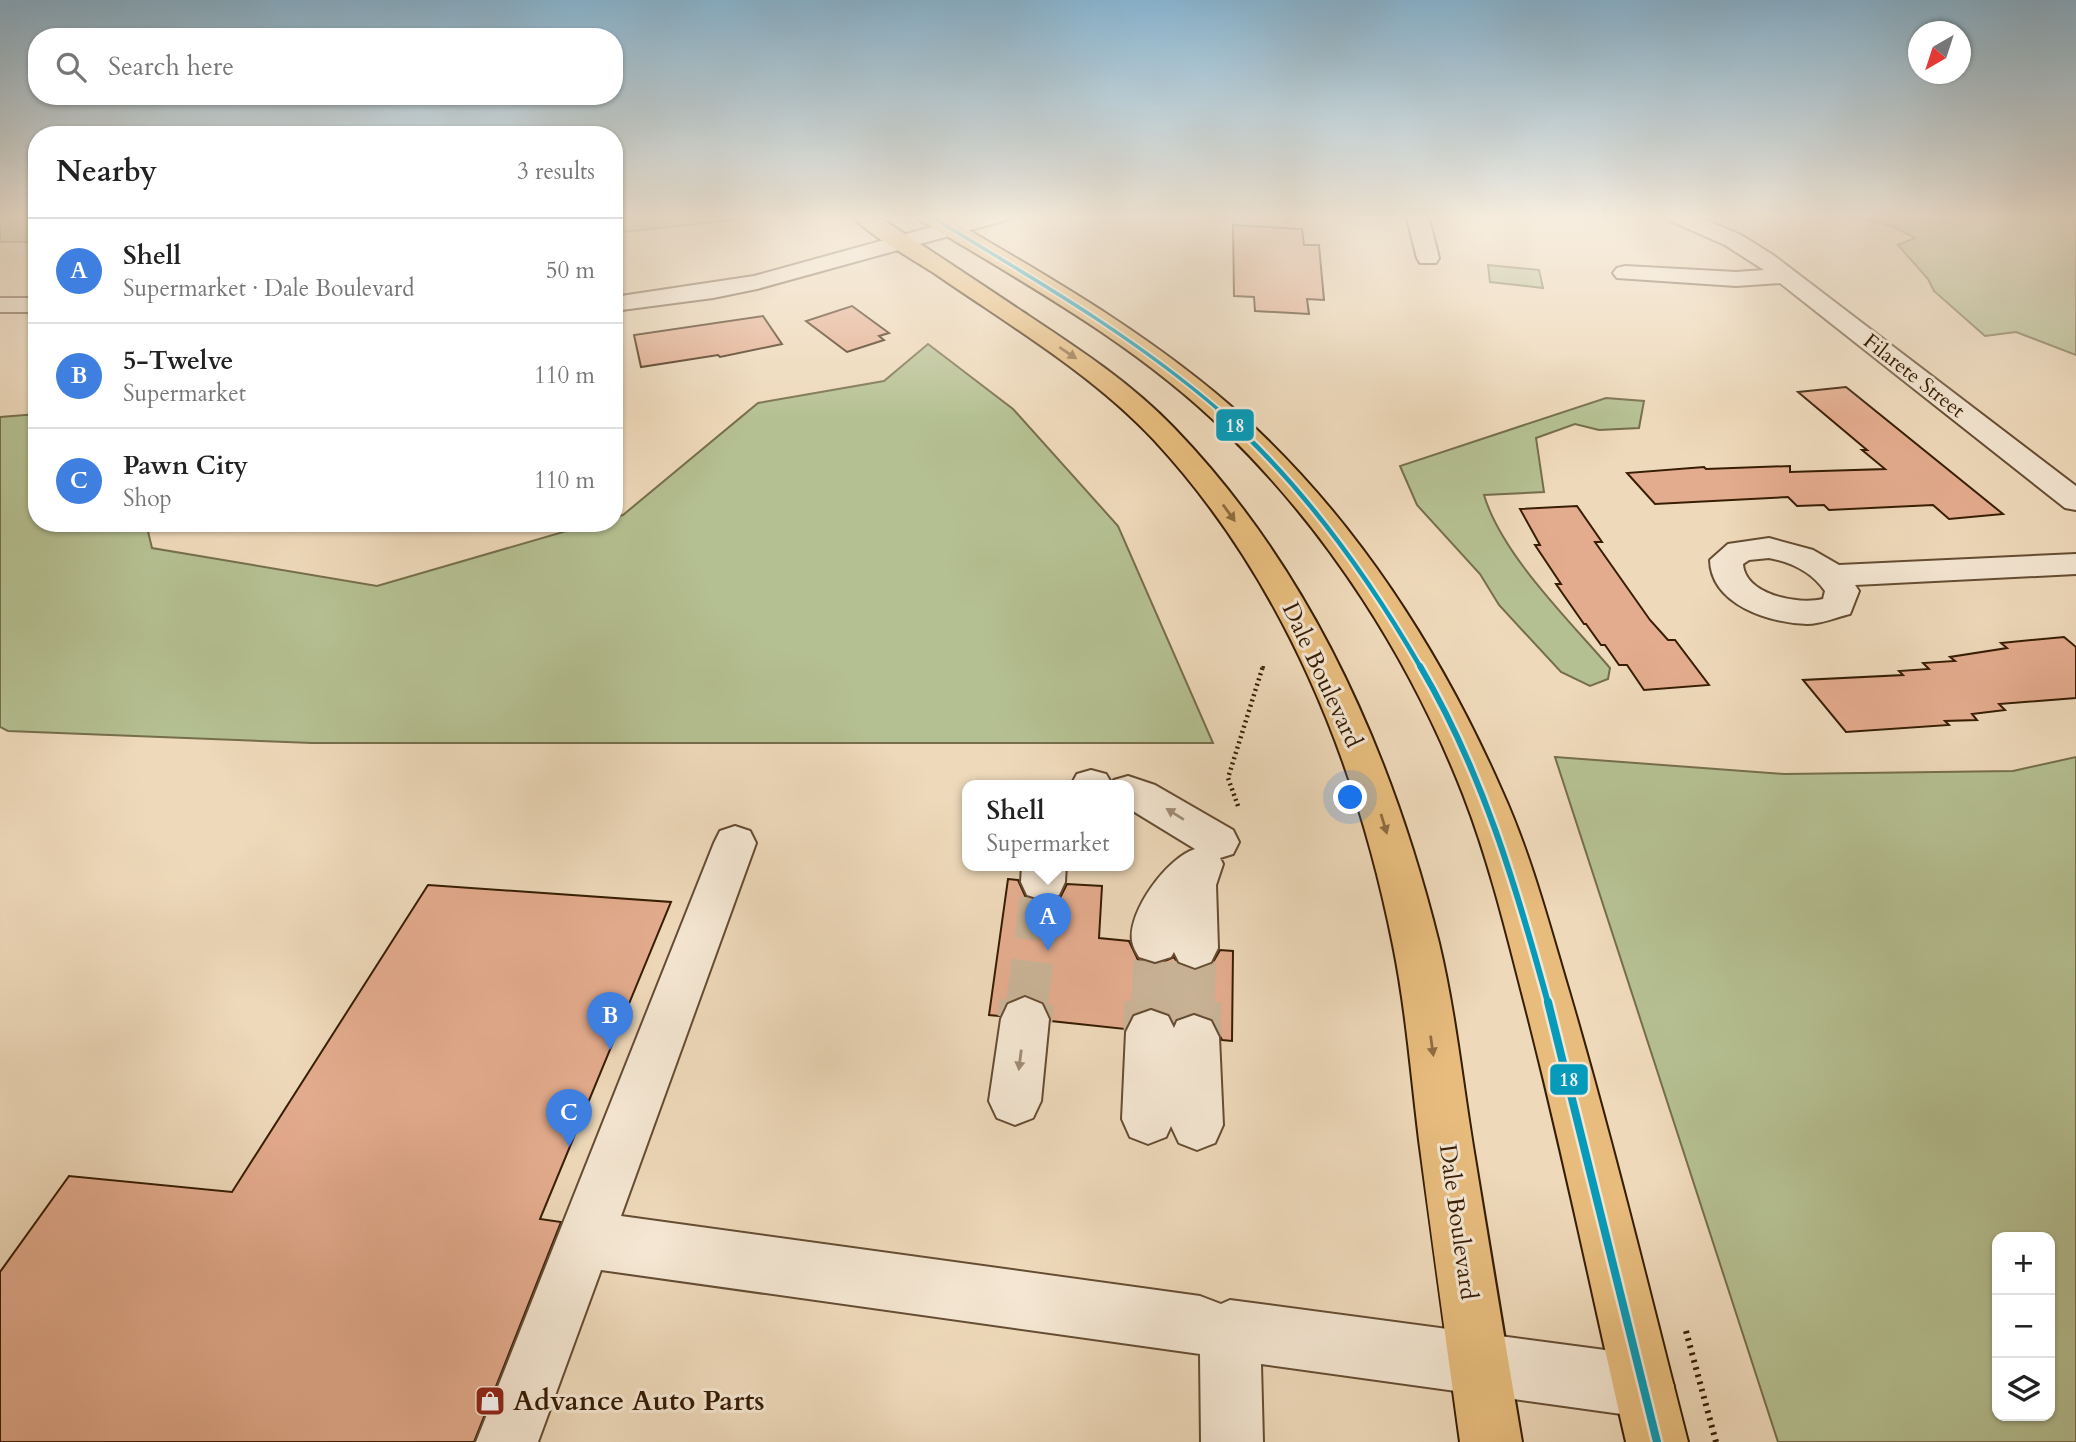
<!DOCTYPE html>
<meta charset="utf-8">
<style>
:root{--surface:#fff;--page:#f2f2f2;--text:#222;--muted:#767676;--line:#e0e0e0;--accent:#0b8043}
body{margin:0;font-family:Cardo,serif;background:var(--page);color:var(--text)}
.controls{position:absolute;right:21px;bottom:21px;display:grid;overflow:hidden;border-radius:14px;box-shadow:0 2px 5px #0004}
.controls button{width:63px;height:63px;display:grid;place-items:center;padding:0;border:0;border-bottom:2px solid var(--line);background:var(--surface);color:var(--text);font:35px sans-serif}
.compass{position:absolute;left:1908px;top:21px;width:63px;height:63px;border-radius:50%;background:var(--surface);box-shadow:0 2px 5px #0004;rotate:219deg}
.you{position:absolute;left:1351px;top:798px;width:24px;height:24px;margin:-18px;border:5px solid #fff;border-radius:50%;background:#1a73e8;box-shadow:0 0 0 10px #1a73e833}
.badge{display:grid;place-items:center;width:46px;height:46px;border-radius:50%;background:var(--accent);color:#fff;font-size:23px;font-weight:700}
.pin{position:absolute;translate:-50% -58px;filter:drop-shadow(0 2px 4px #0008)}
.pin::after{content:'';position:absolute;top:37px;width:24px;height:21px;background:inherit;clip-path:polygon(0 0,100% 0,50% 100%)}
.popup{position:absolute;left:962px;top:780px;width:172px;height:91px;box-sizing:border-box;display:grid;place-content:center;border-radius:14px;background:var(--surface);filter:drop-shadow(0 2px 5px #0005);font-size:23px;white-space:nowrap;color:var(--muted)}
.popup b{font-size:26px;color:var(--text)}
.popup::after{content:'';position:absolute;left:50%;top:100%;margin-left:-14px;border:14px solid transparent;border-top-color:var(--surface)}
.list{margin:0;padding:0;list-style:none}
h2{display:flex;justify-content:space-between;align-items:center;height:91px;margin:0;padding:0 28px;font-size:30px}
h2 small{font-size:23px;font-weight:400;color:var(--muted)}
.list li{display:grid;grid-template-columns:46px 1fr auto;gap:21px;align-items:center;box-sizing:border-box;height:105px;padding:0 28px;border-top:2px solid var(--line)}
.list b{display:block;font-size:26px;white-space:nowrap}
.list p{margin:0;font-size:23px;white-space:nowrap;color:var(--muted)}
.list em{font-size:23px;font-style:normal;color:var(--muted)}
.icon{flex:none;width:38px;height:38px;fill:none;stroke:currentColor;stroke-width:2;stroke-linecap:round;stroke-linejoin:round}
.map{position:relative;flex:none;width:2076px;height:1442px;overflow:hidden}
.search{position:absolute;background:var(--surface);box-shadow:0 2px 5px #0004;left:28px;top:28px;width:595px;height:77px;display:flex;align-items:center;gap:18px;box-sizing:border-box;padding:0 24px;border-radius:28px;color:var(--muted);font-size:26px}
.panel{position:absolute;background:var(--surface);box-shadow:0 2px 5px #0004;left:28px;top:126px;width:595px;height:406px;border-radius:28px}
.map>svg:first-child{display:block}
.green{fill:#b5c092;stroke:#766e4b;stroke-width:2;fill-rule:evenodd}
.building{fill:#e4ac8e;stroke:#371d04;stroke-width:2}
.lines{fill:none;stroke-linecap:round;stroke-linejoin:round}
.minor-tunnel-far1{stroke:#c9b396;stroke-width:42;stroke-dasharray:42 21;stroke-linecap:butt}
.minor-tunnel{stroke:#c9b396;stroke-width:55;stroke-dasharray:55 27;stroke-linecap:butt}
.minor-casing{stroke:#654c32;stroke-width:4}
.major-casing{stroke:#371d04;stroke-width:4}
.path-far2{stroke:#371d04;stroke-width:3.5;stroke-dasharray:2 2.5;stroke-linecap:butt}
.path-far1{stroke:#371d04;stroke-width:4.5;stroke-dasharray:2 3.5;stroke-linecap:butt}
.path{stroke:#371d04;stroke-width:6;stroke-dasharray:2.5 5;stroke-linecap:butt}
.minor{fill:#f4e6d2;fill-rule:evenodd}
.major{fill:#e7bc7d;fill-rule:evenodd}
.bus-1-far3-casing{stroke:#f4e6d2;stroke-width:7}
.bus-1-far2-casing{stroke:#f4e6d2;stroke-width:9}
.bus-1-far1-casing{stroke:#f4e6d2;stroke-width:11}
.bus-1-casing{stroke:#f4e6d2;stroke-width:13}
.bus-1-far3{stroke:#069bba;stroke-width:3.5}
.bus-1-far2{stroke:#069bba;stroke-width:4.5}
.bus-1-far1{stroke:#069bba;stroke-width:6}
.bus-1{stroke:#069bba;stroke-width:8}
.oneway{fill:#8f6c40}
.oneway2{fill:#9f8c75}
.labels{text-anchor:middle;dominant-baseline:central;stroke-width:6;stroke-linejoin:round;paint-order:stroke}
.far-street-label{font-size:21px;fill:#371d04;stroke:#f4e6d2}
.street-label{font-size:24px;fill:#371d04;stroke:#f4e6d2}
.near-poi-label{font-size:28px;font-weight:bold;fill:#371d04;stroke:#f4e6d2;text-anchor:start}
.line-badge{stroke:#f4e6d2;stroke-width:2.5}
.badge-label{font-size:19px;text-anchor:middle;font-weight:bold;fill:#fff}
</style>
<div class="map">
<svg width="2076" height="1442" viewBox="0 0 2076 1442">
<rect width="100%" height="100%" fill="#eed9ba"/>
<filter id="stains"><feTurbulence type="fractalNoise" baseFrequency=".00286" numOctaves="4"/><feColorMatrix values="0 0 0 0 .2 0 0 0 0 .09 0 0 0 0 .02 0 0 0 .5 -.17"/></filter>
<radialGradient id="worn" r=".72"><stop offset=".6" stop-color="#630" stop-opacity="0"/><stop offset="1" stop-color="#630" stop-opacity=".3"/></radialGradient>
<!-- green -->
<path class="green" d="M0 215H37V242H0Z
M614 215H759L762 217 614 233Z
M1853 215H2076V355L2016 332 1985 336 1934 291 1928 279 1898 245 1915 238 1894 227Z
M1488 265 1539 270 1543 288 1490 282Z
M928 344 1013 409 1118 526 1213 743H312L8 731 0 727V417L37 414V523H146L152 548 377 586 594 523H614V517L623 515 758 403 884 381Z
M1606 398 1644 401 1639 428 1599 430 1575 424 1536 438 1544 492 1484 495C1502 555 1569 620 1610 668L1608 679 1590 686 1561 672 1499 605 1480 574 1417 505 1400 466Z
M1555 757 1784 774 2013 771 2076 757V1442H1778ZM1997 1237H2050V1416H1997Z"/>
<!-- building -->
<path class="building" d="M1233 225 1302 229 1304 245H1319L1324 300 1307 299 1309 314 1255 311 1254 297 1234 296Z
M852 306 889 333 879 336 884 340 847 352 806 321Z
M763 316 782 344 720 357 718 355 641 367 634 335Z
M1846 387 2003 514 1949 519 1933 505 1829 510 1824 505 1797 506 1788 497 1655 504 1627 473 1704 467 1706 469 1790 466V472L1885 469 1862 450H1867L1798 392Z
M1577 506 1602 542H1595L1650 620 1668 640H1675L1709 685 1644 690 1627 665H1619L1605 645H1601L1586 624H1584L1556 584H1561L1535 545H1540L1520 509Z
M2064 637 2076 647V698L1999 704 2005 710 1972 714 1977 720 1945 721 1949 725 1846 732 1803 680 1903 675 1899 671 1929 669 1923 663 1955 661 1950 657 2007 648 2001 643Z
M1008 879 1018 880 1026 898 1042 903 1060 898 1067 884 1102 886 1099 938 1129 941 1138 960 1156 965 1174 957 1178 964 1196 970 1212 964 1220 950 1233 951 1232 1041 1222 1040 1212 1019 1193 1013 1174 1022 1169 1014 1152 1008 1133 1014 1125 1029 1051 1021 1044 1003 1026 995 1007 1002 999 1016 989 1015Z
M428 885 671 902 540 1219 561 1222 474 1442H0V1272L69 1176 232 1192Z"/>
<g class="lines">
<!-- minor-tunnel-far1 -->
<path class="minor-tunnel-far1" d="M1027 1003 1043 882
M1152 1003 1155 943
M1194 1003 1195 948"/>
<!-- minor-tunnel -->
<path class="minor-tunnel" d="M1025 1019 1027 1002
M1151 1032 1152 1002
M1194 1037V1002"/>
<!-- minor casing -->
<g class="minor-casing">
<path id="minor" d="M975 215H1010L1007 220 757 289 713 298 614 311V297L754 276Z
M1406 215H1428L1439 258 1436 263H1420L1417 258Z
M1665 215H1694L1741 235 1773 255 2076 486V510L2065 508 1780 283 1736 286 1617 278 1613 273 1617 268 1625 266 1736 272 1764 270 1725 245 1668 220Z
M0 298H37V312H0Z
M1769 538 1813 550 1839 565 2076 554V574L1855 585 1859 591 1850 614C1837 617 1821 624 1807 624 1770 623 1711 605 1710 560L1728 544ZM1769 558C1791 562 1812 572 1825 591L1823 599C1798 605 1745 595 1743 564L1749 560Z
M1091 770 1106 774 1112 784 1114 780 1128 776 1155 785 1233 830 1239 842 1233 854 1220 858 1223 864 1216 885 1218 948 1211 962 1195 968 1179 962 1174 952 1171 957 1155 962 1139 957C1136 952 1133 947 1132 941 1128 911 1167 858 1195 849L1128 808V785H1071L1077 774Z
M735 826 750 831 756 843 621 1216 1200 1296 1221 1304 1230 1300 1643 1355 1665 1364 1674 1386 1665 1408 1643 1417 1261 1364 1263 1442H1201L1200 1354 601 1270 538 1442H476L714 843 720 831Z
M1022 865H1066L1065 882 1059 895 1043 900 1027 895 1021 882Z
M1025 997 1042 1004 1049 1019 1041 1101 1033 1118 1015 1125 997 1118 989 1101 1001 1019 1008 1004Z
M1151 1010 1168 1016 1174 1028 1177 1021 1194 1015 1211 1021 1219 1037 1223 1125 1215 1143 1197 1150 1179 1143 1171 1126 1166 1137 1148 1144 1130 1137 1122 1119 1126 1032 1134 1016Z"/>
</g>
<!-- major casing -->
<g class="major-casing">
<path id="major" d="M851 215H876C925 247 974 279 1023 312 1076 347 1130 382 1174 428 1311 570 1392 753 1439 943 1455 1010 1462 1078 1473 1146 1489 1244 1505 1343 1522 1442H1460C1446 1341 1432 1240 1419 1140 1411 1075 1406 1009 1393 945 1356 760 1283 579 1154 440 1091 373 1009 325 934 273 911 258 868 235 851 215Z
M917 215H943C1047 276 1152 335 1242 416 1355 518 1441 652 1502 791 1532 857 1550 928 1571 998 1614 1145 1650 1294 1688 1442H1626C1592 1295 1562 1147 1524 1001 1506 931 1489 861 1463 794 1410 659 1329 532 1225 431 1136 344 1026 284 920 220Z"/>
</g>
<!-- path-far2 -->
<path class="path-far2" d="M1263 668 1264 664"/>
<!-- path-far1 -->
<path class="path-far1" d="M1238 806 1228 778 1263 666"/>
<!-- path -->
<path class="path" d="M1686 1331 1716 1442"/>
<!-- minor -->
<use href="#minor" class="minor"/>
<!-- major -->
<use href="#major" class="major"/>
<!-- bus-1-far3 casing -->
<g class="bus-1-far3-casing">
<path id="bus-1-far3" d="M928 215C1029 276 1131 334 1220 411"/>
</g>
<!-- bus-1-far2 casing -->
<g class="bus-1-far2-casing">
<path id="bus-1-far2" d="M1218 410C1301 482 1366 573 1421 668"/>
</g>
<!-- bus-1-far1 casing -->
<g class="bus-1-far1-casing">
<path id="bus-1-far1" d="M1420 666C1482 771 1516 886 1548 1003"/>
</g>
<!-- bus-1 casing -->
<g class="bus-1-casing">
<path id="bus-1" d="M1548 1002 1657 1442"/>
</g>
<!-- bus-1-far3 -->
<use href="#bus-1-far3" class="bus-1-far3"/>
<!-- bus-1-far2 -->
<use href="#bus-1-far2" class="bus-1-far2"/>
<!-- bus-1-far1 -->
<use href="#bus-1-far1" class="bus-1-far1"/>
<!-- bus-1 -->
<use href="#bus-1" class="bus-1"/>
</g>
<!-- one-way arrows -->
<defs><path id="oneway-solid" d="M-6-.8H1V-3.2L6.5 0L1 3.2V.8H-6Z" transform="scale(1.75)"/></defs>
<g class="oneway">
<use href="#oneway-solid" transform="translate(1068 353) rotate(34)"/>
<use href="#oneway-solid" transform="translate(1229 513) rotate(54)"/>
<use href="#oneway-solid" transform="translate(1384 824) rotate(73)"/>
<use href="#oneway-solid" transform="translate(1432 1046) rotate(82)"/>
</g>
<g class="oneway2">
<use href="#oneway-solid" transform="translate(1175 814) rotate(-148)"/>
<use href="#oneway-solid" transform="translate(1020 1060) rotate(97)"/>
</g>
<!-- sky -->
<linearGradient id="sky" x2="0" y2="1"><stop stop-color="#88b6d3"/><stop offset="0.52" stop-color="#f7eee0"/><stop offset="1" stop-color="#f7eee0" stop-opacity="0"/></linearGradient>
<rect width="2076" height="417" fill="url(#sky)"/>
<!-- icons -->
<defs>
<g id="shop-square" transform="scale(1.575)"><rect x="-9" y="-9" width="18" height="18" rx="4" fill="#8f2418" stroke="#f4e6d2"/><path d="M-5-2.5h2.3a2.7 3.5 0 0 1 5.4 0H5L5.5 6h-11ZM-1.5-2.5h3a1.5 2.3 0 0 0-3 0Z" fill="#fff"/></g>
</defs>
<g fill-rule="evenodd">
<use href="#shop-square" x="490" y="1401"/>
</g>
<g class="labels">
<!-- far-street labels -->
<g class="far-street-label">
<text transform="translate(1914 376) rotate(38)">Filarete Street</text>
</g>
<!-- street labels -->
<g class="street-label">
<text transform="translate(1322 675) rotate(65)">Dale Boulevard</text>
<text transform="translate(1458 1222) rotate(82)">Dale Boulevard</text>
</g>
<!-- near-poi labels -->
<g class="near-poi-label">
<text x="513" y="1401">Advance Auto Parts</text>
</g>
</g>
<g class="line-badge">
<rect x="1215" y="408" width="40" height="34" rx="7" fill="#069bba"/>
<rect x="1549" y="1063" width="40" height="33" rx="7" fill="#069bba"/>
</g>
<g class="badge-label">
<text x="1235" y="432">18</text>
<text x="1569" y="1086">18</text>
</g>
<rect width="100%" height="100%" filter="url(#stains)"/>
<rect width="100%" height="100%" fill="url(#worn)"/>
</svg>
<div class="controls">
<button>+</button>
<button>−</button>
<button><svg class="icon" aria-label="layers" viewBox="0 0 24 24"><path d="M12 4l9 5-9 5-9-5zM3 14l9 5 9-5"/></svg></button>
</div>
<svg class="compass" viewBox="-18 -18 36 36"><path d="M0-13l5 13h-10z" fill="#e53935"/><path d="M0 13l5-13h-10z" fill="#767676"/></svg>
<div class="you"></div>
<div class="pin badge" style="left:1048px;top:951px;background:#3f7fe0">A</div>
<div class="popup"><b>Shell</b>Supermarket</div>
<div class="pin badge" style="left:610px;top:1050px;background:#3f7fe0">B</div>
<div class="pin badge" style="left:569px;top:1147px;background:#3f7fe0">C</div>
<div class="search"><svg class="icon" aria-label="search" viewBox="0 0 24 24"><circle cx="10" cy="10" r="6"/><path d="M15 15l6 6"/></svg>Search here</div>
<section class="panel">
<h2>Nearby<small>3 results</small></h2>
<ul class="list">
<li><span class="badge" style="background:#3f7fe0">A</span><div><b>Shell</b><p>Supermarket · Dale Boulevard</p></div><em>50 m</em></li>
<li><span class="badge" style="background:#3f7fe0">B</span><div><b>5-Twelve</b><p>Supermarket</p></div><em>110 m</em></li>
<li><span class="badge" style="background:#3f7fe0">C</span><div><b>Pawn City</b><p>Shop</p></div><em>110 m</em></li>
</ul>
</section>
</div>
